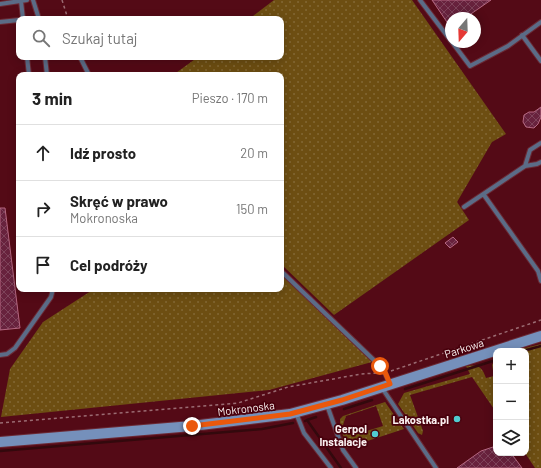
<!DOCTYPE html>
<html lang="pl">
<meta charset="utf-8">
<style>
:root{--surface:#fff;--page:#f2f2f2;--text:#222;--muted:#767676;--line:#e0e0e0}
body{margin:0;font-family:Barlow,sans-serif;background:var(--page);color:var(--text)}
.controls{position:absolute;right:12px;bottom:12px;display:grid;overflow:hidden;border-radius:8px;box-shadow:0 2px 10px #0003}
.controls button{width:36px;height:36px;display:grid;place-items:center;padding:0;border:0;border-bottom:1px solid var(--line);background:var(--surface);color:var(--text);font:20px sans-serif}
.compass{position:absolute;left:445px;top:12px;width:36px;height:36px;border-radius:50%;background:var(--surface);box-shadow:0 2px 10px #0003;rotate:199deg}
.stop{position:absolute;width:12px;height:12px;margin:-9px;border:3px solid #ea580c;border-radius:50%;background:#fff}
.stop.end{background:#ea580c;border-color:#fff;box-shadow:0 1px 4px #0008}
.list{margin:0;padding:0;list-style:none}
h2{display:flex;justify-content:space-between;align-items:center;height:52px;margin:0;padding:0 16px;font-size:17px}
h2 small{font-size:13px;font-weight:400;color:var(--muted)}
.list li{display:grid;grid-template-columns:26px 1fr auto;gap:12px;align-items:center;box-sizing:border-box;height:56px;padding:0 16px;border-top:1px solid var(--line)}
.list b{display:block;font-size:15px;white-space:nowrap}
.list p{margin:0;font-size:13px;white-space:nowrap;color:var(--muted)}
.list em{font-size:13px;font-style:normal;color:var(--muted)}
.icon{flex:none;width:22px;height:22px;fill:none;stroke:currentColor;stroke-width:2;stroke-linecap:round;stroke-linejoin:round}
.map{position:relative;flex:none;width:541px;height:468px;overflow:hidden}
.search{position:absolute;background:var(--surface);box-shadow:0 2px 10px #0003;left:16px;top:16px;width:268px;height:44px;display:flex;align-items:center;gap:10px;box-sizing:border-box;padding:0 14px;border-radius:8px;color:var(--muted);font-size:15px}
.panel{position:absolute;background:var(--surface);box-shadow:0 2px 10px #0003;left:16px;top:72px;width:268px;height:220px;border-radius:8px}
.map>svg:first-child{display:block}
.grass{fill:url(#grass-dots)}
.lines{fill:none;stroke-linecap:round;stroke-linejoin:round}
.stream{stroke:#33090d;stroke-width:2.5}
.building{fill:url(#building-cross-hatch);stroke:#b56781}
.lane-casing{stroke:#6b2a35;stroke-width:6}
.secondary-casing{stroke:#6b2a35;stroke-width:12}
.path{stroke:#9b6c73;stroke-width:1.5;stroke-dasharray:3 3;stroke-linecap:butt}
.lane{stroke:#5b6c87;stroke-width:4}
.secondary{stroke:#7590bb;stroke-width:10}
.route{stroke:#ea580c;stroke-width:5}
.poi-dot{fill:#51ccd1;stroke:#48000c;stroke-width:1.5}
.labels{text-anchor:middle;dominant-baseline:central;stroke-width:3.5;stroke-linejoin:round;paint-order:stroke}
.street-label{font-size:11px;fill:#fbf1f1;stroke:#48000c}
.poi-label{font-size:11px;font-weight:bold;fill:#fbf1f1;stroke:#48000c;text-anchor:end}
</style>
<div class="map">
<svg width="541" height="468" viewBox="0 0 541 468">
<defs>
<pattern id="grass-dots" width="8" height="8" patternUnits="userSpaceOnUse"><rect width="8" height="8" fill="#6d4e12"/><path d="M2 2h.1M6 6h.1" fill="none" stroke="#836835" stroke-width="1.8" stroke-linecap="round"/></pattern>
<pattern id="building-cross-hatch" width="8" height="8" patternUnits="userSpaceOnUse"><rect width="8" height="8" fill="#68223d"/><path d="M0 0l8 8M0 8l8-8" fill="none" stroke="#7e435a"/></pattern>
</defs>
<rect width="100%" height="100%" fill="#540a16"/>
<!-- grass -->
<path class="grass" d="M274 0H412L506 134 492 142 457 202 469 220 334 315 281 264V75H173L198 57H281V19H249Z
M281 273 372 362 269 390 1 417 10 369 43 322 94 289H281Z
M541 344V468H535L525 453H526V351H513Z
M496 358V412L472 377 410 395 423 431 422 435 418 433 398 404 404 393 470 374 466 366C479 364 482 367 486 378L494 376 492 365Z
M385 402 404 429 346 448 342 438 344 437 341 431H347L353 435 383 426 376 406 346 416 343 425 340 426V419L343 416Z"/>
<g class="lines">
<!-- stream -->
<path class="stream" d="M523 351 541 346
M405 389 496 360
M344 409 372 400
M307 420 316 417
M305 421 307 420 341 468
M0 451 262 429 293 423"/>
</g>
<!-- building -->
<path class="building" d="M432 0H491L465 18H451V28Z
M541 107V117L538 124 534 128 526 127 523 122 524 115 529 112H534Z
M0 208H5L20 328 0 330Z
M453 237 458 242 450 248 445 243Z
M496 446V453H511L522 468H457L481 451Z"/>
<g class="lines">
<!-- lane casing -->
<g class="lane-casing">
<path id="lane" d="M33 0 39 19
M420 0 451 41
M21 1 23 19
M0 4 27 0
M0 22 19 20
M522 35 541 61
M452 42 470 66 508 46 541 22
M27 57 29 75
M45 57 47 75
M80 57 89 75
M525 166 530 150 541 143
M484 195 538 271 541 281
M464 207 525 166 537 164 541 162
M281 271 380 366 385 373 390 384
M0 355 7 354 15 348 51 297 53 289
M382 388 436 468
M327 405 343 450 356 468
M296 413 304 433 331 468"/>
</g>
<!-- secondary casing -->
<g class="secondary-casing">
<path id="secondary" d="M0 442 192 426 290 414 342 400 541 336"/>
</g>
<!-- path -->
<path class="path" d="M62 0 68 19
M391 371 541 320
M0 423 238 403 288 387 361 374 377 373"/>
<!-- lane -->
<use href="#lane" class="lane"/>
<!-- secondary -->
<use href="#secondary" class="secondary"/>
</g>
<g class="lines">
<!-- route -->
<path class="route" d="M192 426 290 414 342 400 390 384 385 372 380 366"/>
</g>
<!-- markers -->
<g class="poi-dot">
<circle cx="457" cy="419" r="4"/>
<circle cx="375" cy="434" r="4"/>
</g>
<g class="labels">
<!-- street labels -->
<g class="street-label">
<text transform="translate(464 348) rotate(-18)">Parkowa</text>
<text transform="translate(246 408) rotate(-7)">Mokronoska</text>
</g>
<!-- poi labels -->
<g class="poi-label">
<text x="449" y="419">Lakostka.pl</text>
<text x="367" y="428">Gerpol<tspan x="367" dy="13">Instalacje</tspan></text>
</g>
</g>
</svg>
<div class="controls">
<button>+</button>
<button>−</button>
<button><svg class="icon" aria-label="layers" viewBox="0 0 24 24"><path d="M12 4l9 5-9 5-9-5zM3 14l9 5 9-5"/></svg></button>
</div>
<svg class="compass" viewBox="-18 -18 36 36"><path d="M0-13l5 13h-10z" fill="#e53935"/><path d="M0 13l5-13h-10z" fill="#767676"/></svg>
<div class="stop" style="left:380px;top:366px"></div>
<div class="stop end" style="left:192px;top:426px"></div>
<div class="search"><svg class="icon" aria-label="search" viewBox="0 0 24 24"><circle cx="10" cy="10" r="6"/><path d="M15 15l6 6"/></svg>Szukaj tutaj</div>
<section class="panel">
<h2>3 min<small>Pieszo · 170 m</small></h2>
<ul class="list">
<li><svg class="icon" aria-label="ahead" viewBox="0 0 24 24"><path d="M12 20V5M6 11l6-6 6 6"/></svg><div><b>Idź prosto</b></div><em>20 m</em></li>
<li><svg class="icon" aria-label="right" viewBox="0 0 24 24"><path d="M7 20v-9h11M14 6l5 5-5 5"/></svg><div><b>Skręć w prawo</b><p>Mokronoska</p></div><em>150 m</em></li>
<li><svg class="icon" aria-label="arrive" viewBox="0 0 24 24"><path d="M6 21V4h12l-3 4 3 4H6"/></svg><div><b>Cel podróży</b></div></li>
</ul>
</section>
</div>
